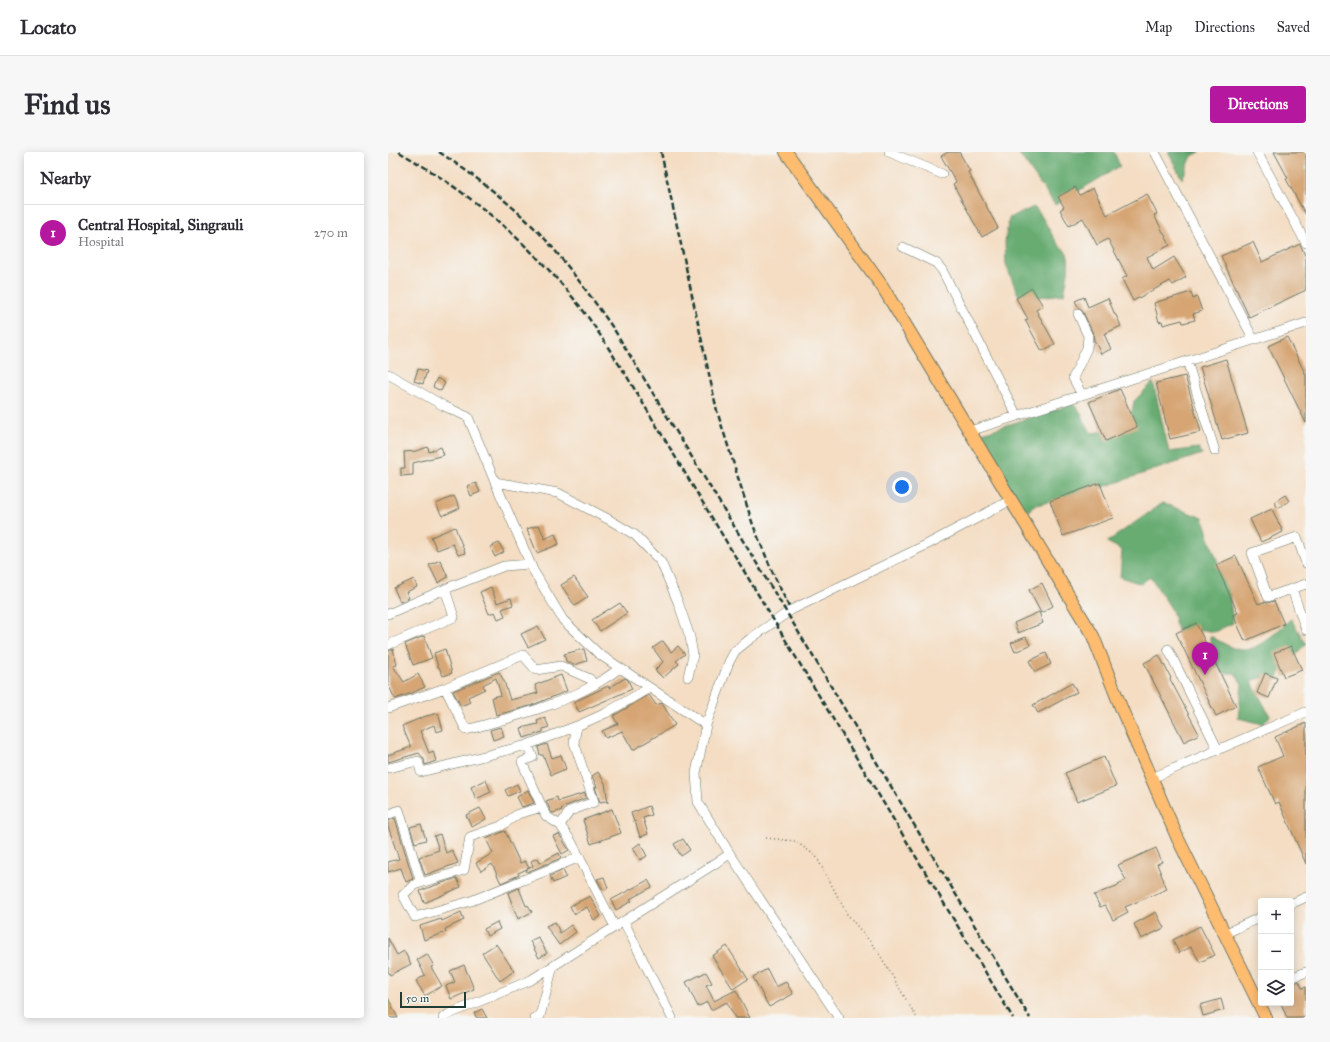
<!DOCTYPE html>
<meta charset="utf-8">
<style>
:root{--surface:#fff;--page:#f7f7f7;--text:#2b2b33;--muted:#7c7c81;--line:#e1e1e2;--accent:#b5179e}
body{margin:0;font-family:"IM FELL Great Primer",serif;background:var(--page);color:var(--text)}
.controls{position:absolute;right:12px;bottom:12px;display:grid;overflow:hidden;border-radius:4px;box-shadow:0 2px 10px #0003}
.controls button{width:36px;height:36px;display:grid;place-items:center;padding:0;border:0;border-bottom:1px solid var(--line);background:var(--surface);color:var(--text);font:20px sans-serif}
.scale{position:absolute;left:12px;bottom:10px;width:66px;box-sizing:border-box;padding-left:4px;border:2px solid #1f3d34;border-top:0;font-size:11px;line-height:14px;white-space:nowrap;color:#1f3d34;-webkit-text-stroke:3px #f6f6f2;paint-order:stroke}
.you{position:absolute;left:514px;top:335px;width:14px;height:14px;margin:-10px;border:3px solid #fff;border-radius:50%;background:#1a73e8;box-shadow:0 0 0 6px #1a73e833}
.badge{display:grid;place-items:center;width:26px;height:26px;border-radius:50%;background:var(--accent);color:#fff;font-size:13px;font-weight:700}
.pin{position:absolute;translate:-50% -33px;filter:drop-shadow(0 1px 2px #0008)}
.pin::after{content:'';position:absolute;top:21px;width:14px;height:12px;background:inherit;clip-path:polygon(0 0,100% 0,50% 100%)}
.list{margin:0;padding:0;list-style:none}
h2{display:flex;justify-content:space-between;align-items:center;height:52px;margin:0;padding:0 16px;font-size:17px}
h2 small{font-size:13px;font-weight:400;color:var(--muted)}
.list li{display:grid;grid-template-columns:26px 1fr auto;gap:12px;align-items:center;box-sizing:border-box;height:56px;padding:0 16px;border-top:1px solid var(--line)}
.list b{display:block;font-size:15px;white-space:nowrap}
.list p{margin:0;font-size:13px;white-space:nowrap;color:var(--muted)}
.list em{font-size:13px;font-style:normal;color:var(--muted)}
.icon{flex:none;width:22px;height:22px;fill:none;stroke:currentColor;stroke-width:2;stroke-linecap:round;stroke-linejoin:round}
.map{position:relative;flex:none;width:918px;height:866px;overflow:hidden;border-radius:4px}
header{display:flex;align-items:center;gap:24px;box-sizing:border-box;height:56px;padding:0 20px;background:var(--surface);border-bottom:1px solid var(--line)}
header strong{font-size:19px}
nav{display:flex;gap:22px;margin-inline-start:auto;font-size:14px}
.intro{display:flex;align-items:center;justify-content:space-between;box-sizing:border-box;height:96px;padding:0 24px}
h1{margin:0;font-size:28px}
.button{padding:10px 18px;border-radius:4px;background:var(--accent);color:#fff;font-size:14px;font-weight:700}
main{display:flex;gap:24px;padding:0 24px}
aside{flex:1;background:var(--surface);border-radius:4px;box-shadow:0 2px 10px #0003}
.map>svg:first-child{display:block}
.forest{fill:#67ac72;stroke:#437453}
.building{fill:#d6a573}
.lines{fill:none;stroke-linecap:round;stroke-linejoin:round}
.minor-casing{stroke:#6a7566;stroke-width:10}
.major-casing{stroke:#6a7566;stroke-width:14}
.path{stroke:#6a7566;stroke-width:1.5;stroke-dasharray:1 3;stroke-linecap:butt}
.minor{stroke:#fff;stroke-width:9}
.major{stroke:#fdbc6f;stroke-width:12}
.rail{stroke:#1f3d34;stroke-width:2.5;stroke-dasharray:6 3;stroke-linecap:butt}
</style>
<header>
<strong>Locato</strong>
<nav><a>Map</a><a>Directions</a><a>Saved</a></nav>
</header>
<div class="intro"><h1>Find us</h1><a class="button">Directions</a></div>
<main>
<aside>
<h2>Nearby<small></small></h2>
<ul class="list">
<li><span class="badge">1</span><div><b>Central Hospital, Singrauli</b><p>Hospital</p></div><em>270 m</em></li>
</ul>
</aside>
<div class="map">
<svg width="918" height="866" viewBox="0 0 918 866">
<rect width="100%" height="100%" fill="#f6f6f2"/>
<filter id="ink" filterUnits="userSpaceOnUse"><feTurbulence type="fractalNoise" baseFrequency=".025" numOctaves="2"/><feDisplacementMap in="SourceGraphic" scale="8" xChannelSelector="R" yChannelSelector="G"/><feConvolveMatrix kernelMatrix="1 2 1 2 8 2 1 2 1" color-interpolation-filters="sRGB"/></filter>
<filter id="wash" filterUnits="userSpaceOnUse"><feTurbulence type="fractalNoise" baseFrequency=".012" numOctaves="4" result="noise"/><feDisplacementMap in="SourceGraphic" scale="16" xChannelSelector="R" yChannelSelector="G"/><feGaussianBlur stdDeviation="0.9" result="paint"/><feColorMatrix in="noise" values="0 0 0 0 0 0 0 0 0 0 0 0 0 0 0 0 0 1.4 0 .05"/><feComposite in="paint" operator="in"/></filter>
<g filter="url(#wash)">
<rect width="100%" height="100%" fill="#f4ddc3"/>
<!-- forest -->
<path class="forest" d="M630 0H726L732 14 667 53Z
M780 0H812L804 4 794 27Z
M646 55C657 66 661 80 670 92 673 95 677 98 679 101 683 113 678 130 676 142L632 147 618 113 617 90 621 66Z
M765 230 781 300 811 296 814 302 700 340 644 354 639 364 591 282 685 252 691 258 703 281 741 276 746 249Z
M775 351 815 366 823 392 841 440 845 471 826 480 810 477 791 485 784 458 762 424 754 432 732 425 734 398 719 390Z
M903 467 918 492 909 501 903 519 896 511 889 528 876 525 863 529 882 564 875 572 850 566 854 532 847 521H835L823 506 822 484C832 489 843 497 854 498 871 499 891 477 903 467Z"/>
<g id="blocks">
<!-- building -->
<path class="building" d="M560 0H571L582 19 580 20 610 76 594 85 565 32 568 30 553 4Z
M886 0H918V63L898 27 900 26Z
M687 35 692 43 705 36 719 63 759 42 769 62 766 63 782 93 759 105 765 118 786 105 798 125 785 133 782 129 745 149 734 127 739 124 720 87 709 93 695 66 681 74 672 58 676 55 670 45Z
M865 90 874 110 912 92 918 105V138L861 165 833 104Z
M644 136 655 154 648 158 667 192 654 199 637 168 640 167 628 146Z
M803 140 805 147 809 145 814 159 805 162 807 168 795 171 794 168 775 173 774 169 771 170 766 151Z
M696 145 700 155 720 146 727 163H728L733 174 716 182 723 197 713 202 706 188 705 182 695 160 691 156 687 149Z
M899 185 918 223V271L880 194Z
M838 207 860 281 834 288 812 215Z
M30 217 39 219 35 232 26 229Z
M797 224 813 280 782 287 768 231Z
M49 226 57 231 53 239 45 235Z
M732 237 749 275 718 289 701 250Z
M40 295 41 300 53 295 56 303 25 311V323L13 324V316H17L16 300 28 299Z
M88 331 92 340 83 344 79 334Z
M712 331 725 366 675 384 662 349Z
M897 343 901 349 890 356 886 350Z
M66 344 72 356 54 364 48 352Z
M884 357 895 380 873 390 862 367Z
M151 373 157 387 167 382 171 392 149 401 139 377Z
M67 375 77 401 70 403 65 392 49 398 43 385Z
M111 391 116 400 107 405 102 395Z
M848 404 870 452 876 450 879 451 886 449 896 472 857 489 845 463 850 461 828 413Z
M52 408 60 425 50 431 41 413Z
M186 425 200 445 187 454 173 433Z
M26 427 29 435 18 440 21 446 12 450 6 436Z
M654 431 665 454 653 461 641 438Z
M103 435 109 451 123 446 125 453 114 457 117 464 110 467 107 460 101 462 92 440Z
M232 451 239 461 212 479 204 468 221 457V458Z
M651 460 655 471 630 481 626 471Z
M808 471 848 554 828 564 788 481Z
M150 474 157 487 140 495 133 482Z
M36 484 44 506 25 513 17 492Z
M638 485 642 493 627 500 623 491Z
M275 489 283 500 290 494 297 502 288 509 291 512 275 526 267 518 275 510 265 496Z
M903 494 914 518 896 525 886 501Z
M5 497 9 513 5 514 16 530 30 522 37 535 24 541 7 547 0 532V499Z
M57 497 64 521 55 524 51 515H50L46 501Z
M196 497 199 509 185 513 178 509 176 502Z
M658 501 663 512 647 520 641 509Z
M771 503 783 526 782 527 811 582 796 590 756 511Z
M111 520 116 529 122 548 150 541 147 533 173 523 179 539 142 554 108 563 104 545 113 543 108 526 95 533 97 537 80 545 82 550 73 554 65 539Z
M877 521 889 526 881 546 869 541Z
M237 526 240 528 244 537 191 560 186 550 220 534 221 536Z
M684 531 689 540 650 561 645 553Z
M261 543 268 553 274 551 287 573 245 598 234 579 218 586 214 579 230 572 225 564Z
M50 561 55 578 48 580 46 573 32 579 41 601 45 599 48 609 37 613 36 607 31 601 0 610V603L23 595 14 574 35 565Z
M157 566 161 575 155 577V580L136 586 133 576 150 572 149 569Z
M918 571V712L891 650 887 652 870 615 895 604 887 585Z
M113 575 116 584 105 588 102 578Z
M159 592 164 606 173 603 178 617 163 623 155 603H152L150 595Z
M716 605 728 634 689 650 677 621Z
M210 620 217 631 220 651 218 649 212 650 207 635H209L204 624Z
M98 628 103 640 88 647 83 635Z
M129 632 132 639 120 644 117 638Z
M140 638 146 651 134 655 129 645Z
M197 641 198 646 180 653 173 657 174 658 165 661 163 660 158 649 169 645 170 649Z
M261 654 264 663 255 666 260 682 252 685 247 669 246 670 243 661Z
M92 656 98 667 84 675 78 663Z
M224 657 233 681 203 692 195 668Z
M7 666 25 727 18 730 13 716 0 720V710L11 707 0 674V669Z
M33 672 38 688 27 691 22 675Z
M117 679 132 711 137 709 141 716 130 721 131 723 113 731 104 712 93 719 88 711 105 701 98 687Z
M52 682 58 701 64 698 70 711 37 723 31 705 51 698 46 684Z
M171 682 181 698 174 702 165 684Z
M295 687 302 698 293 704 286 692Z
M252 691 259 704 252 708 245 696Z
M768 696 774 710 769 712 779 737 737 755 740 760 725 768 717 753 712 755 706 743 731 733 730 732 738 728 730 713Z
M171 701 173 706 139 720 138 718 145 714 143 709 150 706 152 711Z
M175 718 178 725 165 731 162 724Z
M216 725 220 736 215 738 209 727Z
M69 726 73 735 36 751 32 739 45 734Z
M260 728 264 735 242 747 244 749 228 758 223 748Z
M131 736 138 754 140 753 144 760 130 767 120 741Z
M202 744 213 764 206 768 199 755 186 762 182 754Z
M73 760 76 768 57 777 58 780 36 788 32 774 53 767 54 769Z
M768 760 776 776 753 787 746 772Z
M109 770 112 777 99 784 96 777Z
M167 770 172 781 183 773 188 780 171 793 158 774Z
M812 774 827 803 812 810 803 795 791 801 785 788Z
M150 785 159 801 151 806 142 789Z
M0 786 9 803 16 799 23 812 2 823 0 819Z
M108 792 126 819 112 829 94 801Z
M339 794 360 827 345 837 324 804Z
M39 802 46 814 43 815 54 834 37 844 28 829 37 823 29 808Z
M76 813 86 837 63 847 58 834 67 830 62 819Z
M379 817 388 835 398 830 405 842 381 855 365 825Z
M318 820 324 831 318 833 326 849 348 838 362 866H347L339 850 323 858 319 850 310 855 298 830Z
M911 829 914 836 918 835V866H899L893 851H903V833Z
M0 846 10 866H0Z
M833 847 836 858 815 864 812 853Z
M94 857 99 866H89L86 861Z"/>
</g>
</g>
<g filter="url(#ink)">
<use href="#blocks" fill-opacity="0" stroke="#6a7566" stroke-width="1"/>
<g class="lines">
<!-- minor casing -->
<g class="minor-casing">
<path id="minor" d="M501 0 554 22
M767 0 866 188
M869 0 918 91
M515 95 548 111 554 118 629 264
M690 162 700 184 699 196 685 226 694 243
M799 209 827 299
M0 222 56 254 80 265 107 330 145 418 175 468 211 502 318 573
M582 279 918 171
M107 330 170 341 220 367 247 383 273 410 290 450 302 485 305 503 300 525
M918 411 909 385 864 401 880 445 918 432
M904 437 918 478
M0 462 57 437 116 414 142 412
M0 493 66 465 57 437
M780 497 830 598
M57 536 78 578C121 566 167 555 206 533 215 528 224 522 232 516
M0 556 57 536 135 503 148 518 173 514 202 527 205 533
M189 574 218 561 261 536
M139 593 145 605 134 610 158 664 172 673 183 689 227 775
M1 616 30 609 33 620 139 593 189 574 186 590 206 650 182 659 172 673
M764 626 918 560
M151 656 130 662 113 674 82 685 76 718 26 733 15 743 27 765 83 749 192 705
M0 663 11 658 33 731
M903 752 918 745
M236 770 284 866
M836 782 873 765
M903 826 918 820
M55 866 61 862 143 828 342 702
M147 866 152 864 165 814
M451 866 342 702 310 650 308 621 318 573 341 510 347 499 362 487 403 458 540 392 623 348"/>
</g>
<!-- major casing -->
<g class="major-casing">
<path id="major" d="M398 0 494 134 705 484 734 558 790 687 878 866"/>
</g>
<!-- path -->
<path class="path" d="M378 686 407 689 428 704 459 762 489 798 529 866"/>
<!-- minor -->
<use href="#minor" class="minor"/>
<!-- major -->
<use href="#major" class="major"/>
<!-- rail -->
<path class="rail" d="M11 0C82 40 144 93 194 157 210 178 223 201 238 223L625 866
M51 0C92 27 133 59 165 96 187 123 208 151 227 179L399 461 642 866
M273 0 329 259 365 373 384 419 402 457"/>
</g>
</g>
</svg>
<div class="controls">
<button>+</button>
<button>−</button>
<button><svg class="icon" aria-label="layers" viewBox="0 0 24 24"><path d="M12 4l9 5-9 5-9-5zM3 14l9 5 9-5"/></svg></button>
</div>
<div class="scale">50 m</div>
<div class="you"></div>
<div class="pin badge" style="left:817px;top:523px">1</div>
</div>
</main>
